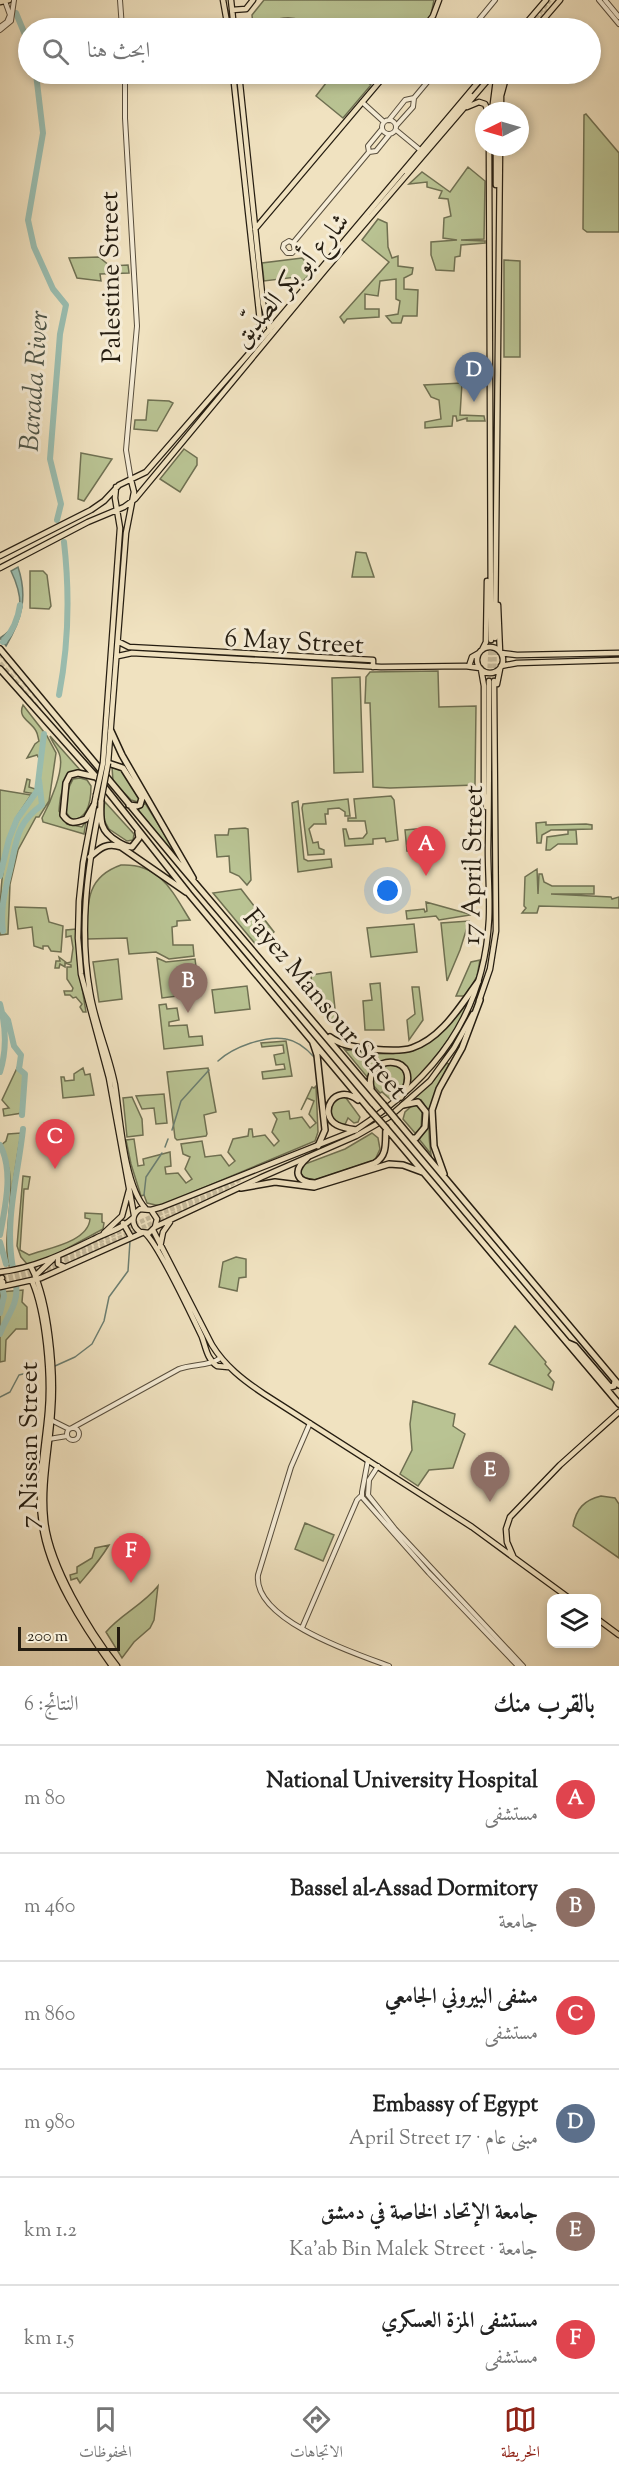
<!DOCTYPE html>
<html lang="ar">
<meta charset="utf-8">
<style>
:root{--surface:#fff;--page:#f6f6f6;--text:#222;--muted:#767676;--line:#e0e0e0;--accent:#8f2418}
body{margin:0;font-family:"Sorts Mill Goudy",Amiri,serif;background:var(--page);color:var(--text);direction:rtl}
.controls{position:absolute;right:18px;bottom:18px;display:grid;overflow:hidden;border-radius:12px;box-shadow:0 3px 9px #0003}
.controls button{width:54px;height:54px;display:grid;place-items:center;padding:0;border:0;border-bottom:2px solid var(--line);background:var(--surface);color:var(--text);font:30px sans-serif}
.compass{position:absolute;left:475px;top:102px;width:54px;height:54px;border-radius:50%;background:var(--surface);box-shadow:0 3px 9px #0003;rotate:265deg}
.scale{position:absolute;left:18px;bottom:15px;width:102px;box-sizing:border-box;padding-left:6px;border:3px solid #251d11;border-top:0;font-size:16px;line-height:21px;white-space:nowrap;color:#251d11;-webkit-text-stroke:4px #f5ecd6;paint-order:stroke}
.you{position:absolute;left:388px;top:891px;width:21px;height:21px;margin:-15px;border:4px solid #fff;border-radius:50%;background:#1a73e8;box-shadow:0 0 0 9px #1a73e833}
.badge{display:grid;place-items:center;width:39px;height:39px;border-radius:50%;background:var(--accent);color:#fff;font-size:20px;font-weight:700}
.pin{position:absolute;translate:-50% -50px;filter:drop-shadow(0 2px 3px #0008)}
.pin::after{content:'';position:absolute;top:32px;width:21px;height:18px;background:inherit;clip-path:polygon(0 0,100% 0,50% 100%)}
.list{margin:0;padding:0;list-style:none}
h2{display:flex;justify-content:space-between;align-items:center;height:78px;margin:0;padding:0 24px;font-size:26px}
h2 small{font-size:20px;font-weight:400;color:var(--muted)}
.list li{display:grid;grid-template-columns:39px 1fr auto;gap:18px;align-items:center;box-sizing:border-box;height:108px;padding:0 24px;border-top:2px solid var(--line)}
.list b{display:block;font-size:22px;white-space:nowrap}
.list p{margin:0;font-size:20px;white-space:nowrap;color:var(--muted)}
.list em{font-size:20px;font-style:normal;color:var(--muted)}
.icon{flex:none;width:33px;height:33px;fill:none;stroke:currentColor;stroke-width:2;stroke-linecap:round;stroke-linejoin:round}
.map{position:relative;flex:none;width:619px;height:1666px;overflow:hidden;direction:ltr}
.search{position:absolute;background:var(--surface);box-shadow:0 3px 9px #0003;left:18px;right:18px;top:18px;height:66px;display:flex;align-items:center;gap:15px;box-sizing:border-box;padding:0 21px;border-radius:33px;color:var(--muted);font-size:22px}
.sheet{height:726px;background:var(--surface)}
nav{display:flex;justify-content:space-around;align-items:center;box-sizing:border-box;height:84px;border-top:2px solid var(--line);background:var(--surface);font-size:16px;color:var(--muted)}
nav a{display:grid;justify-items:center;gap:3px}
nav .on{color:var(--accent)}
.map>svg:first-child{display:block}
.green{fill:#b9c393;stroke:#6f7052;stroke-width:1.5}
.water{fill:#9abeb1;stroke:#6b7e71;stroke-width:1.5}
.lines{fill:none;stroke-linecap:round;stroke-linejoin:round}
.stream{stroke:#6b7e71;stroke-width:1.5}
.river{stroke:#9abeb1;stroke-width:6}
.major-tunnel{stroke:#c7bb9d;stroke-width:4.5;stroke-dasharray:4.5 2;stroke-linecap:butt}
.highway-tunnel{stroke:#c7bb9d;stroke-width:5;stroke-dasharray:5 2.5;stroke-linecap:butt}
.minor-casing{stroke:#584e3d;stroke-width:6}
.major-casing{stroke:#251d11;stroke-width:7}
.highway-casing{stroke:#251d11;stroke-width:8}
.minor{stroke:#f5ecd6;stroke-width:4}
.major{stroke:#f0e2c0;stroke-width:4.5}
.highway{stroke:#f0e2c0;stroke-width:5}
.major-bridge-casing{stroke:#251d11;stroke-width:7;stroke-linecap:butt}
.highway-bridge-casing{stroke:#251d11;stroke-width:8;stroke-linecap:butt}
.major-bridge{stroke:#f0e2c0;stroke-width:4.5}
.highway-bridge{stroke:#f0e2c0;stroke-width:5}
.labels{text-anchor:middle;dominant-baseline:central;stroke-width:6;stroke-linejoin:round;paint-order:stroke}
.street-label{font-size:26px;fill:#251d11;stroke:#f5ecd6}
.water-label{font-size:27px;font-style:italic;fill:#4e5549;stroke:#f5ecd6}
</style>
<div class="map">
<svg width="619" height="1666" viewBox="0 0 619 1666">
<rect width="100%" height="100%" fill="#f0e2c0"/>
<filter id="stains"><feTurbulence type="fractalNoise" baseFrequency=".00333" numOctaves="4"/><feColorMatrix values="0 0 0 0 .2 0 0 0 0 .09 0 0 0 0 .02 0 0 0 .5 -.17"/></filter>
<radialGradient id="worn" r=".72"><stop offset=".6" stop-color="#630" stop-opacity="0"/><stop offset="1" stop-color="#630" stop-opacity=".3"/></radialGradient>
<!-- green -->
<path class="green" d="M264 0H434L431 15 420 28H312C292 10 276 20 253 26L252 15Z
M333 74H356L371 85 343 118 316 96Z
M586 114 619 153V232H587L583 229 584 115Z
M468 167 485 181 484 239 461 240 485 241V243L461 245 460 256 455 257 454 271 436 270 431 255V242L457 240 443 238 444 218 451 216 448 199 439 198 442 191 427 187V182L409 184 422 172 450 192Z
M378 219 387 223 388 247 392 258 398 256V266L413 268 412 274 404 278V289L418 290 417 316H403L401 323H392L386 316 398 314 400 301 396 299V279L380 281 378 296 365 294V309H379V317L347 319 344 323 340 317 389 262 362 240Z
M99 257 110 266 128 265 129 273 100 274 101 281 77 278 69 258Z
M302 258 314 270 303 281H296V277L264 281 262 263Z
M504 260 520 261V357H504Z
M462 383 460 415 484 416 485 421H467V418L457 421 456 416H453L452 426 425 428V422L441 419 439 400 431 397 424 385Z
M148 400 169 401 173 403 157 431 134 429 135 420H146Z
M184 449 197 458V465L180 492 160 479Z
M81 453 112 459 84 501 78 499Z
M356 552 366 553 374 577H352Z
M30 571H43L47 575 51 606 49 609 30 608Z
M438 671 439 707 476 706 475 785 390 788 373 787 370 703H365L366 677 370 672Z
M360 677 363 772 334 773 332 678Z
M23 705 47 736 56 753 49 801 39 817H36L18 850 10 884 8 934 0 935C0 897 0 856 18 821 23 811 31 804 36 794L24 792 27 779 30 780 29 787 38 790 42 764 37 755 27 758 35 744 39 741C38 738 38 734 36 731 31 721 17 718 23 705Z
M50 736 81 771C63 776 60 794 59 811L67 824 82 827 86 821 84 834 43 822 42 818C49 805 66 768 59 753 57 748 52 742 50 736Z
M112 767 123 771 139 799 138 802 131 800 113 781Z
M80 778 87 780 91 786C91 800 88 819 72 820L65 811C65 800 67 789 73 779Z
M0 790 31 795 17 816 9 835 0 871Z
M391 796 394 800 398 840 386 842 385 838 373 839V844L345 846 343 829H346L349 839 363 838 367 833 365 821H348V818H356L354 799Z
M348 799 350 816H345V812L339 808 328 809V814H325L326 824H314L309 829 313 843 318 842 319 848 324 850V854L308 855 302 808 303 804Z
M298 801 304 859 308 861 331 859 332 867 298 872 292 803Z
M105 802 134 834 133 840 127 841 109 829 102 816Z
M145 803 185 867 138 810Z
M546 822V825L586 824 592 825V829L551 830 542 835 541 843H537L536 823Z
M245 828 248 829 251 880 247 885 239 876 230 872 229 856 217 857 215 835H228L229 829Z
M427 828 428 838 420 841 422 852 407 851 405 830Z
M568 830H576L577 844H558L550 850H546L547 837 568 834Z
M121 865C160 863 172 891 190 920L177 921V926L172 927 173 945H193L194 956 169 959 156 952 129 954 127 938 87 939C88 905 84 878 121 865Z
M537 869 538 894 539 874H542L544 882 552 886H594V894H551L611 897 612 899 619 897V908L539 906 537 913H522L526 908 524 906 525 877Z
M241 889 274 932 257 946 213 893Z
M426 902 469 914 470 915 439 920 436 916 407 919 406 911 424 909 425 912 427 911Z
M15 907 46 908 49 922 63 926 61 952 51 951 48 946H43V949L34 946 32 927 18 929Z
M469 921 460 950 447 981 441 923Z
M414 924 417 952 371 957 367 928Z
M76 929 77 958 86 1012H83L80 1007 82 1004 76 997 73 998 70 995H65L64 991H72L73 988 67 979V967H71V965L65 963V967L60 964 59 968H55L56 961H60L59 957 67 963 71 962 73 948 71 936 66 937V930Z
M157 958 166 962 195 959 199 989 194 991 193 994 162 998Z
M118 959 122 999 99 1002 93 962Z
M480 960 477 976 466 996H456L471 962Z
M331 972 337 1027 313 999 311 975Z
M380 983 384 1030H365L363 1001 372 1000 370 984Z
M247 986 250 1009 215 1013 212 990Z
M412 987H419L423 1020 409 1040 407 1020 415 1014Z
M467 1001C466 1024 425 1069 409 1086 415 1053 381 1052 368 1078L344 1049C367 1054 397 1057 419 1047Z
M166 1004 167 1009 177 1008 179 1020 169 1022V1026L187 1025 189 1037 202 1036 203 1045 164 1049 159 1005Z
M286 1041 292 1076 263 1079 262 1072 285 1069 284 1064 276 1065 274 1055 284 1053 283 1045 262 1047 261 1043Z
M447 1063 449 1064C431 1099 425 1114 431 1154L419 1139C427 1126 432 1113 421 1100H415L414 1098 433 1081Z
M386 1064 400 1066 405 1074 403 1088 390 1099 382 1092 380 1093 373 1085 372 1078Z
M18 1066 24 1074 22 1113 4 1116 3 1109 9 1108 2 1100Z
M83 1068 85 1075 90 1074 94 1095 63 1098 61 1077H64L65 1081 74 1080V1074Z
M208 1068 216 1112 204 1115 207 1134 206 1136 177 1140 175 1138 167 1072Z
M316 1086 318 1132 315 1141 160 1206 147 1203 144 1195 141 1196 131 1164 126 1140 134 1139 138 1166 144 1165 143 1159 170 1152 171 1166 165 1167 166 1174 178 1173 186 1183 192 1179 185 1169 190 1157 183 1154 181 1144 202 1141 205 1157 221 1155 229 1166 235 1161 228 1152 233 1139 248 1136 249 1129H252L253 1137 265 1135 274 1146 279 1141 272 1132 277 1119 273 1113 289 1111 290 1119 302 1117 310 1128 316 1123 309 1114 314 1101 307 1098 301 1110 312 1087 314 1088Z
M164 1094 167 1123 156 1124 154 1108 142 1109 136 1096Z
M132 1097 142 1119 143 1135 127 1137 123 1098Z
M343 1097 346 1098 360 1117 358 1122 354 1123 348 1118 343 1129 330 1124 327 1116 331 1101Z
M414 1104 422 1110 421 1130 415 1133 403 1119 405 1112Z
M21 1133C14 1176 5 1222 11 1266H9C0 1230 23 1182 0 1146L6 1141 8 1134Z
M372 1133 378 1138 380 1149 375 1160 315 1180 305 1178 300 1173 305 1164 345 1149Z
M23 1176 30 1177 28 1189H24L20 1250 29 1255C48 1248 88 1242 90 1219L85 1218V1213L102 1214V1222L104 1223 103 1229 46 1260 27 1264 21 1257 17 1246Z
M236 1257 246 1259V1277L239 1278 237 1291 219 1287 223 1262Z
M23 1290 22 1302 27 1307V1329H16L6 1340 5 1361 0 1362V1292Z
M515 1326 546 1362 545 1364 551 1371 548 1375 554 1382 552 1390 489 1364Z
M413 1401 455 1414 453 1426 465 1434 453 1468 429 1470 418 1486 400 1474 412 1450 410 1424Z
M601 1496 615 1498 619 1504V1558L573 1526C576 1509 584 1500 601 1496Z
M305 1523 334 1535 323 1561 295 1549Z
M109 1545C100 1560 91 1570 80 1583L77 1578 71 1580 70 1575 77 1573V1567L92 1558 95 1548Z
M158 1586 154 1620 150 1628 134 1642 122 1658 106 1632C121 1614 143 1605 158 1586Z"/>
<!-- water -->
<path class="water" d="M18 567C28 597 22 619 6 646L0 638C26 622 23 596 11 571Z"/>
<g class="lines">
<!-- stream -->
<path class="stream" d="M218 1061C233 1047 266 1035 286 1039 298 1041 306 1048 314 1057
M172 1130 181 1101 209 1070
M165 1147 168 1139
M144 1195 146 1177 162 1153
M55 1366 75 1357 92 1344 104 1321 109 1297 128 1271 130 1241
M0 1397 10 1392 19 1375 27 1373 39 1376"/>
<!-- river -->
<path class="river" d="M16 13 28 42
M36 74 43 133 28 220 34 247 53 289 66 305 60 334 50 459 61 504 57 520
M3 642C13 631 18 620 20 605
M59 695C69 643 70 595 64 542
M0 876 9 839 17 819 37 791 44 734
M3 931C0 909 5 891 10 870 17 842 15 824 42 805L39 780
M0 1004C6 1027 7 1050 0 1072
M0 1010 8 1020 14 1046 21 1055 19 1069 25 1074 22 1115
M0 1145C14 1171 5 1207 0 1235
M0 1242 6 1264
M13 1268C4 1221 18 1176 23 1129
M0 1313 4 1296 1 1281
M0 1334C6 1317 19 1304 16 1285"/>
<!-- major-tunnel -->
<path class="major-tunnel" d="M527 28 550 0
M532 28 548 10
M486 78 490 74
M500 81 501 74
M489 681 491 640
M494 681 495 638
M2 1278C55 1267 102 1239 151 1217 178 1206 222 1193 244 1176
M3 1282 47 1270 225 1191 237 1188"/>
<!-- highway-tunnel -->
<path class="highway-tunnel" d="M0 653 37 697
M0 663 39 710"/>
<!-- minor casing -->
<g class="minor-casing">
<path id="minor" d="M120 0 122 28
M599 0 619 24
M605 0 619 17
M0 27 7 22 10 15 5 1
M472 28 495 0
M0 30 11 21 14 0
M125 74V118L137 326 126 450 131 480
M362 102 384 122
M382 127a7 7 0 1 1 14 0a7 7 0 1 1-14 0Z
M389 120 405 100 414 98
M396 126 413 107 414 98 434 74
M396 130 419 149
M369 152 368 146 382 129
M293 243 295 250 292 253H287L283 248 284 244 289 241 293 243 369 152 376 151 389 135
M51 1420 69 1429
M310 1423 291 1467 258 1575C253 1620 356 1654 389 1666
M67 1434a6 6 0 1 1 12 0a6 6 0 1 1-12 0Z
M72 1428 179 1369C192 1364 211 1366 220 1358
M49 1439 67 1436
M378 1466 369 1480 368 1495 395 1529 523 1666
M362 1492V1497L429 1573 518 1666
M362 1492 368 1460
M302 1628 357 1500 361 1496"/>
</g>
<!-- major casing -->
<g class="major-casing">
<path id="major" d="M223 0 228 28
M231 0 234 28
M0 2 9 0
M232 10 246 9 253 0
M424 28 433 16 439 0
M522 28 546 0
M536 28 560 0
M233 74 260 321 259 339
M239 74 263 303 270 330
M467 107 479 102 485 104 488 111
M492 111 496 80
M496 111 500 81
M501 111V96L507 74
M489 147 491 640
M406 171 471 96
M496 185V147
M255 229 386 74
M0 556 91 510 104 501 119 485 146 472 265 335 485 74
M0 568 88 522 124 507 135 499 325 270 493 74
M498 605 500 652
M495 638 500 147
M119 642 129 647 373 660V667
M477 660a13 13 0 1 1 26 0a13 13 0 1 1-26 0Z
M482 650 486 642 487 581
M501 653 517 655 619 653
M118 656 132 653 381 667 465 666 480 668
M469 666 472 657 479 653
M501 666 517 663 619 660
M481 669 484 686V794L486 807
M497 684 500 669
M103 763 120 528 115 498 116 487
M108 763 126 533 134 492 131 480
M96 795 83 863 79 901 78 938 81 974 109 1078 134 1215
M99 810C87 871 79 930 90 992 95 1024 109 1054 115 1085 120 1117 124 1186 146 1209
M479 1001 490 969 496 931 494 681
M151 1210 157 1219 155 1227 149 1233 140 1232C131 1225 131 1215 140 1209L151 1210 162 1207 356 1130C435 1078 484 1015 489 919 490 896 488 873 488 850 489 794 489 737 489 681
M123 1223 131 1237
M155 1227 262 1177 356 1136 389 1117 430 1081 454 1048 473 1014
M153 1230 212 1345C225 1366 243 1380 264 1394L472 1527 569 1598
M104 1233 122 1216 129 1190
M145 1233C158 1244 193 1318 202 1337 206 1348 207 1359 217 1366L228 1367
M160 1247 163 1232 170 1222
M58 1256V1264L65 1267
M31 1267C49 1300 55 1372 52 1410 50 1446 41 1484 45 1520 49 1564 89 1631 117 1666
M0 1272C35 1268 65 1253 96 1238 109 1232 123 1228 133 1218
M35 1276 53 1259
M0 1279 2 1278
M32 1281C46 1313 51 1376 48 1411 45 1448 36 1488 42 1524 48 1572 84 1627 112 1666
M0 1283 3 1282
M0 1287 41 1278 142 1233
M513 1556 507 1542 506 1529 510 1517 560 1465 619 1412
M596 1618 619 1635"/>
</g>
<!-- highway casing -->
<g class="highway-casing">
<path id="highway" d="M0 649 184 870 383 1104
M0 669 98 779 189 894 369 1109
M111 731 122 755 193 878
M108 763 123 768 142 798 140 805 137 806 129 805
M101 801C100 822 100 831 118 842 123 845 126 847 132 847L139 838 138 832
M94 805 86 819C75 823 70 825 63 815L66 783 70 775 78 773 96 777
M90 857C100 848 107 842 121 847L186 892
M330 1037C342 1046 356 1047 370 1049 382 1050 401 1052 412 1048 442 1038 460 1006 478 982
M313 1043 317 1055 325 1130 318 1146
M371 1088C363 1052 428 1053 401 1097
M403 1105 418 1102 426 1112 425 1127 416 1138H412
M398 1122 619 1385
M386 1128 619 1404
M356 1130C350 1129 343 1128 337 1125 317 1114 334 1082 358 1100
M307 1158C293 1170 295 1182 315 1183L375 1163C388 1155 385 1142 386 1128
M444 1174 434 1146 432 1110 439 1089 462 1048 480 1000
M241 1188 275 1182 314 1187 389 1164 403 1165 422 1172
M568 1343 575 1346 610 1387 614 1386 615 1381"/>
</g>
<!-- minor -->
<use href="#minor" class="minor"/>
<!-- major -->
<use href="#major" class="major"/>
<!-- highway -->
<use href="#highway" class="highway"/>
<!-- major-bridge casing -->
<g class="major-bridge-casing">
<path id="major-bridge" d="M96 795 103 763
M101 801 108 763"/>
</g>
<!-- highway-bridge casing -->
<g class="highway-bridge-casing">
<path id="highway-bridge" d="M383 1104 398 1122
M369 1109 386 1128"/>
</g>
<!-- major-bridge -->
<use href="#major-bridge" class="major-bridge"/>
<!-- highway-bridge -->
<use href="#highway-bridge" class="highway-bridge"/>
</g>
<g class="labels">
<!-- street labels -->
<g class="street-label">
<text transform="translate(112 277) rotate(-91)">Palestine Street</text>
<text transform="translate(292 281) rotate(-50)">شارع أبو بكر الصدّيق</text>
<text transform="translate(294 643) rotate(3)">6 May Street</text>
<text transform="translate(474 865) rotate(-89)">17 April Street</text>
<text transform="translate(324 1005) rotate(50)">Fayez Mansour Street</text>
<text transform="translate(30 1445) rotate(-90)">7 Nissan Street</text>
</g>
<!-- water labels -->
<g class="water-label">
<text transform="translate(36 381) rotate(-86)">Barada River</text>
</g>
</g>
<rect width="100%" height="100%" filter="url(#stains)"/>
<rect width="100%" height="100%" fill="url(#worn)"/>
</svg>
<div class="controls">
<button><svg class="icon" aria-label="layers" viewBox="0 0 24 24"><path d="M12 4l9 5-9 5-9-5zM3 14l9 5 9-5"/></svg></button>
</div>
<svg class="compass" viewBox="-18 -18 36 36"><path d="M0-13l5 13h-10z" fill="#e53935"/><path d="M0 13l5-13h-10z" fill="#767676"/></svg>
<div class="scale">200 m</div>
<div class="you"></div>
<div class="pin badge" style="left:426px;top:876px;background:#e0444e">A</div>
<div class="pin badge" style="left:188px;top:1013px;background:#8d6e63">B</div>
<div class="pin badge" style="left:55px;top:1169px;background:#e0444e">C</div>
<div class="pin badge" style="left:474px;top:402px;background:#5c6f8a">D</div>
<div class="pin badge" style="left:490px;top:1502px;background:#8d6e63">E</div>
<div class="pin badge" style="left:131px;top:1583px;background:#e0444e">F</div>
<div class="search"><svg class="icon" aria-label="search" viewBox="0 0 24 24"><circle cx="10" cy="10" r="6"/><path d="M15 15l6 6"/></svg>ابحث هنا</div>
</div>
<section class="sheet">
<h2>بالقرب منك<small>النتائج: 6</small></h2>
<ul class="list">
<li><span class="badge" style="background:#e0444e">A</span><div><b>National University Hospital</b><p>مستشفى</p></div><em>80 m</em></li>
<li><span class="badge" style="background:#8d6e63">B</span><div><b>Bassel al-Assad Dormitory</b><p>جامعة</p></div><em>460 m</em></li>
<li><span class="badge" style="background:#e0444e">C</span><div><b>مشفى البيروني الجامعي</b><p>مستشفى</p></div><em>860 m</em></li>
<li><span class="badge" style="background:#5c6f8a">D</span><div><b>Embassy of Egypt</b><p>مبنى عام · 17 April Street</p></div><em>980 m</em></li>
<li><span class="badge" style="background:#8d6e63">E</span><div><b>جامعة الإتحاد الخاصة في دمشق</b><p>جامعة · Ka'ab Bin Malek Street</p></div><em>1.2 km</em></li>
<li><span class="badge" style="background:#e0444e">F</span><div><b>مستشفى المزة العسكري</b><p>مستشفى</p></div><em>1.5 km</em></li>
</ul>
</section>
<nav>
<a class="on"><svg class="icon" aria-label="map" viewBox="0 0 24 24"><path d="M3 6l6-2 6 2 6-2v14l-6 2-6-2-6 2zM9 4v14M15 6v14"/></svg>الخريطة</a>
<a><svg class="icon" aria-label="directions" viewBox="0 0 24 24"><path d="M12 3l9 9-9 9-9-9zM9 14v-3h6M13 9l2 2-2 2"/></svg>الاتجاهات</a>
<a><svg class="icon" aria-label="saved" viewBox="0 0 24 24"><path d="M7 4h10v16l-5-4-5 4z"/></svg>المحفوظات</a>
</nav>
